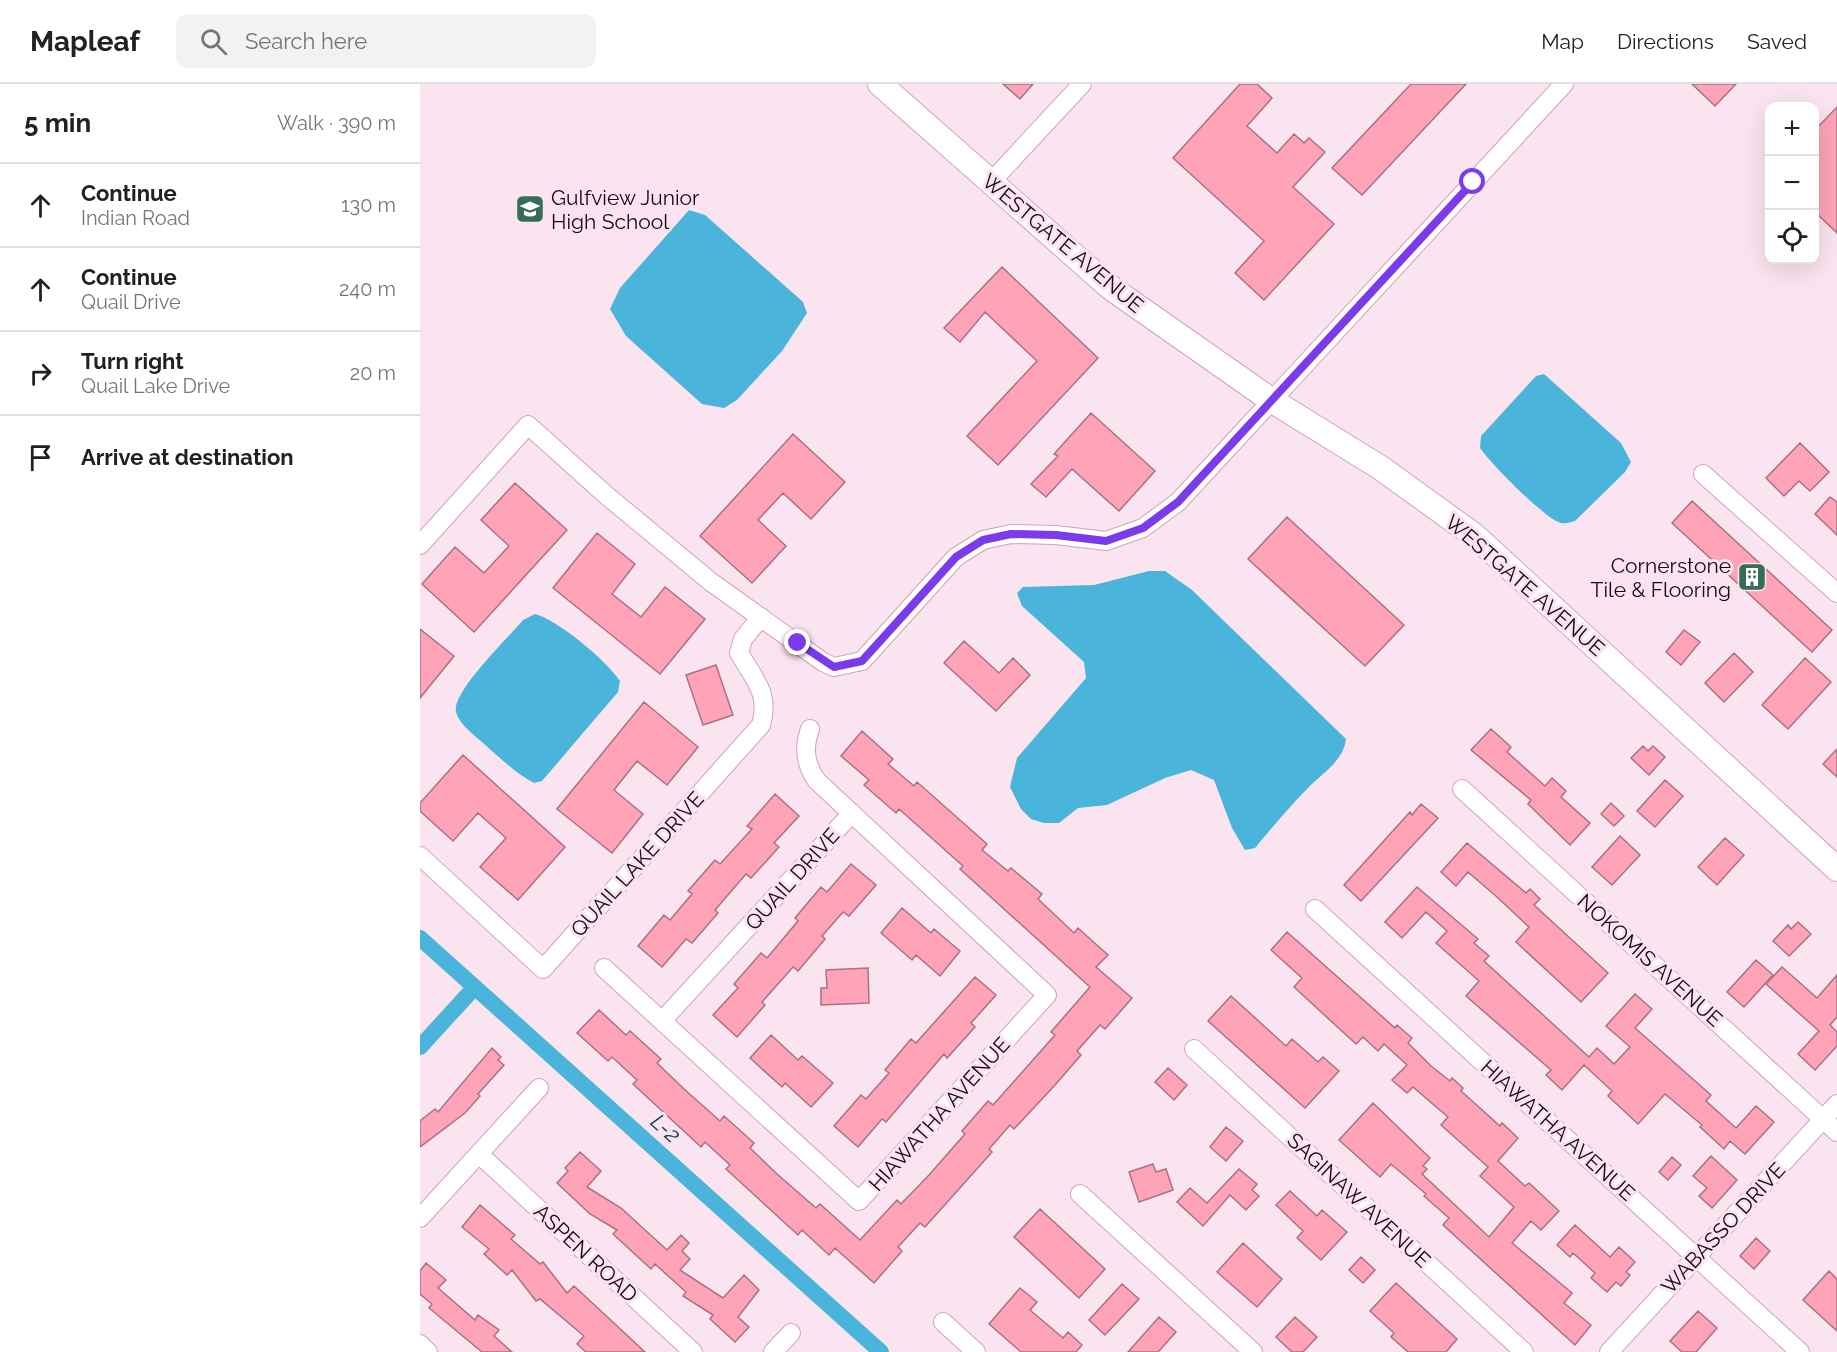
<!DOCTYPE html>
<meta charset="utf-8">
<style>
:root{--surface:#fff;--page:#f2f2f2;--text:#202124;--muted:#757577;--line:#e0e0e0}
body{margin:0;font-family:Raleway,sans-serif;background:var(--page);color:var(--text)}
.controls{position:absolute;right:18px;top:18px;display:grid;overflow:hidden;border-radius:12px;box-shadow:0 6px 24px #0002}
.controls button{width:54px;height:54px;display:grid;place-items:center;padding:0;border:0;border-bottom:2px solid var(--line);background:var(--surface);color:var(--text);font:30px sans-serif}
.stop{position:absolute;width:18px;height:18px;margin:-14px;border:4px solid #7c3aed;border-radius:50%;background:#fff}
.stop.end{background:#7c3aed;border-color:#fff;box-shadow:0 2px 6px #0008}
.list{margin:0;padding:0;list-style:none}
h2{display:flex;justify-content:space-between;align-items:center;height:78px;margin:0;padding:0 24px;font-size:26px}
h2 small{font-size:20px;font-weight:400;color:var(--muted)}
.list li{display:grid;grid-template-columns:39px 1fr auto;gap:18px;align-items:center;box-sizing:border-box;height:84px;padding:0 24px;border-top:2px solid var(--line)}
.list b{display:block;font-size:22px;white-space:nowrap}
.list p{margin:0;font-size:20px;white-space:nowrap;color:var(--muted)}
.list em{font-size:20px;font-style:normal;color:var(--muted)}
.icon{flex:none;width:33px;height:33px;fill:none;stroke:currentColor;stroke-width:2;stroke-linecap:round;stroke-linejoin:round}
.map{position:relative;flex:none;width:1417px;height:1268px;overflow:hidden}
header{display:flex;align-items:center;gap:36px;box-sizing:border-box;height:84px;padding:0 30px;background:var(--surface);border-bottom:2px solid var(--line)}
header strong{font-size:28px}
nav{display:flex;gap:33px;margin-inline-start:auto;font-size:21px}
.search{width:420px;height:54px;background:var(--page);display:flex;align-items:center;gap:15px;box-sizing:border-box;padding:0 21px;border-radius:12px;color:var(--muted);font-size:22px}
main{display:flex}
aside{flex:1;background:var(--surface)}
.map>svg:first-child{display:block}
.water{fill:#4ab4da}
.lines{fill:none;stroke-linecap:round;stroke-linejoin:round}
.canal{stroke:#4ab4da;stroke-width:16}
.building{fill:#fea3b8;stroke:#a9727f;stroke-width:1.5}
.street-casing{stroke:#d3a0bc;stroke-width:20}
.secondary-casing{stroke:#d3a0bc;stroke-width:26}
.street{stroke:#fff;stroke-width:18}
.secondary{stroke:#fff;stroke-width:24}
.route{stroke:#7c3aed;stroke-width:8}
.labels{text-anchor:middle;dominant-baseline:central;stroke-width:6;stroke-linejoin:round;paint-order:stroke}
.poi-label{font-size:21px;fill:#1a0813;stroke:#fae4ef;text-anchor:start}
.street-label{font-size:21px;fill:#1a0813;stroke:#fae4ef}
.water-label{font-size:22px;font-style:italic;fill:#024457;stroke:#fae4ef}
</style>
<header>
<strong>Mapleaf</strong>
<div class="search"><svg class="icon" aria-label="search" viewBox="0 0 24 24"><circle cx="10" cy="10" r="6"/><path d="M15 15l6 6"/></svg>Search here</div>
<nav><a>Map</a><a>Directions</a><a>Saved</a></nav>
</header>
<main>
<aside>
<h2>5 min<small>Walk · 390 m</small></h2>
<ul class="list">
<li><svg class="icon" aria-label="ahead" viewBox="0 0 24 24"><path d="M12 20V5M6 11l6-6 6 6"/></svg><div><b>Continue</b><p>Indian Road</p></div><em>130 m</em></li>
<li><svg class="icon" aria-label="ahead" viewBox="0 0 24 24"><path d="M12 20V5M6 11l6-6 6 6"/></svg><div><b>Continue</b><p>Quail Drive</p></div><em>240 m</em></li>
<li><svg class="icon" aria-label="right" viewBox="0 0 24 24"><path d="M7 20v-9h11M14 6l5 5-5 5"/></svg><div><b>Turn right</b><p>Quail Lake Drive</p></div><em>20 m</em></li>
<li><svg class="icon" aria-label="arrive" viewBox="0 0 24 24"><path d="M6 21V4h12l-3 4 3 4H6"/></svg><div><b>Arrive at destination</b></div></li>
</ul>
</aside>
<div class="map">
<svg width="1417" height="1268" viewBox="0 0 1417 1268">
<rect width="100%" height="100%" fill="#fae4ef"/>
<!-- water -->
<path class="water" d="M269 126 285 131 383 218 387 229 362 267 317 316 304 324 282 320 206 252 190 225 200 204Z
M1124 290 1201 359 1211 378 1205 388 1155 437C1148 439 1143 441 1136 437 1117 426 1074 383 1060 364L1061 352 1116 292Z
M729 487H745L772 506 926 655C923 678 902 689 887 705 869 723 852 744 835 764L825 766 812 744 794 696 771 686 745 694 687 721 658 724 639 739H624L611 735 601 725 590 703 597 674 666 594 664 578 602 522 597 509 603 503 674 501Z
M115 530C138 536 187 577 200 597L198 608 122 697 114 699C95 689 79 673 63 659 54 651 39 640 36 628 31 608 90 552 103 536Z"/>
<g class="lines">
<!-- canal -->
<path class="canal" d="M0 854 461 1268
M0 963 55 903"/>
</g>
<!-- building -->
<path class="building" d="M583 0H613L600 15Z
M820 0H837L852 14 827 42 857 69 874 50 884 59 889 54 905 68 873 103 914 140 844 216 815 189 844 157 753 74Z
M991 0H1046L942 111 912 84Z
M1272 0H1316L1295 22Z
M1417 23V149L1395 128V46Z
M582 183 678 274 578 381 547 352 617 277 565 228 540 258 524 244Z
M671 329 735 387 699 427 652 385 626 413 611 400 638 372 634 370Z
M373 350 425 398 391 435 363 409 338 436 366 462 332 499 280 452Z
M1380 359 1409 388 1390 407 1379 397 1364 412 1346 394Z
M95 399 147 446 54 548 2 500 35 463 64 489 89 462 61 436Z
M1410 413 1417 418V451L1395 430Z
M1272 417 1412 546 1392 568 1252 439Z
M867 433 984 541 945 582 828 475Z
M177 449 215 480 192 510 221 533 245 503 285 535 240 590 133 504Z
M0 545 34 572 0 614Z
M1264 546 1280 558 1261 581 1246 568Z
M544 557 579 589 593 574 610 591 576 627 524 579Z
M1314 569 1333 588 1304 618 1285 599Z
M1385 574 1411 598 1368 645 1342 621Z
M296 581 313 631 283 641 266 591Z
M224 618 278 663 247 701 217 677 194 706 223 730 192 769 137 725Z
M1071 645 1091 663 1087 668 1125 702 1132 694 1146 707 1141 713 1170 739 1150 761 1108 720 1111 716 1051 666Z
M442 647 473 675 468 680 494 702 497 698 567 760 562 766 588 787 591 784 622 810 618 815 654 849 658 844 688 871 676 883 712 914 685 945 680 941 657 967 661 971 635 1001 594 1045 590 1041 569 1065 572 1068 505 1143 500 1139 478 1163 482 1167 454 1199 415 1164 409 1171 382 1146 378 1151 306 1085 310 1081 285 1058 281 1063 213 1000 217 996 192 973 188 977 157 949 179 926 206 951 210 947 241 975 237 979 264 1005 300 1037 304 1032 334 1059 330 1064 357 1090 396 1124 400 1120 440 1156 477 1116 481 1120 509 1091 545 1050 542 1047 568 1017 573 1021 635 951 631 948 670 903 540 785 543 782 515 757 479 725 476 729 444 701 449 696 421 672Z
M1223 662 1228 667 1233 662 1245 673 1229 691 1211 674Z
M1417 665V693L1403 680Z
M43 671 145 763 98 816 60 783 86 754 58 729 33 757 0 727V719Z
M1245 696 1263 712 1235 743 1217 727Z
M355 710 379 732 354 759 359 763 331 794 326 790 295 826 298 829 272 859 266 855 242 883 218 862 244 831 250 836 272 810 268 807 295 776 300 780 332 745 327 742Z
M1191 719 1204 732 1194 742 1181 730Z
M1001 720 1018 734 941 817 924 801 990 728 992 731Z
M1200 752 1220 771 1192 801 1172 783Z
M1305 754 1324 771 1297 801 1278 783Z
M1047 759 1106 809 1110 805 1120 815 1114 821 1188 889 1161 918 1096 858 1109 843 1077 813 1048 788 1036 802 1021 788Z
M431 780 456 801 429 832 423 828 402 852 405 855 378 887 373 883 342 918 345 921 317 953 293 931 318 904 314 900 341 869 347 874 378 837 375 834 401 803 407 808Z
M997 803 1058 855 1054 859 1069 872 1064 877 1169 973 1177 964 1194 980 1210 963 1186 942 1215 910 1232 925 1215 944 1291 1011 1286 1017 1316 1044 1336 1022 1354 1038 1325 1070 1310 1057 1304 1065 1280 1043 1282 1041 1245 1010 1218 1040 1188 1012 1192 1007 1164 981 1142 1006 1126 991 1131 986 1046 912 1059 897 1016 859 1027 847 1006 828 982 854 965 838Z
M482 824 511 849 514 845 540 867 520 892 496 871 492 876 461 849Z
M1378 838 1391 850 1369 872 1353 857 1368 841 1371 845Z
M867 848 975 944 977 941 992 954 988 959 1011 982 1030 997 1032 994 1043 1004 1041 1007 1080 1042 1082 1039 1098 1054 1078 1077 1105 1102 1109 1099 1139 1127 1121 1146 1111 1137 1092 1159 1152 1209 1144 1219 1171 1241 1155 1261 1023 1141 1029 1134 1004 1112 1006 1110 971 1080 960 1093 919 1056 953 1019 1010 1074 1003 1082 1007 1085 1002 1090 1069 1153 1094 1123 1060 1092 1068 1083 1021 1041 1028 1033 993 1003 987 1009 972 996 987 981 964 960 958 967 943 953 936 960 874 903 882 894 851 866Z
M1336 876 1353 891 1324 923 1307 908Z
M1362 883 1397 914 1417 891V933L1410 941 1417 948V962L1395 986 1378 970 1399 947 1346 900Z
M448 884 449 919 401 921V904H407L406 886Z
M555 893 576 911 551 939 555 943 527 974 524 970 466 1038 462 1035 438 1063 414 1042 441 1011 446 1015 469 989 465 986 491 955 496 959Z
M811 912 866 962 872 955 898 978 903 973 919 987 885 1024 788 937Z
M351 951 378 976 382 972 413 999 391 1023 365 999 362 1003 330 974Z
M72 964 81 973 78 976 84 981 58 1010 60 1012 45 1029 0 1063V1037L15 1025 18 1028Z
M748 984 767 1001 754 1016 735 998Z
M806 1043 823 1057 806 1077 790 1063Z
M160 1068 181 1087 167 1103 201 1124 247 1166 261 1151 269 1159 262 1167 270 1175 260 1186 303 1214 324 1191 339 1206 318 1233 329 1243 315 1258 290 1235 293 1231 263 1212 266 1208 235 1180 231 1185 193 1150 197 1146 170 1130 137 1099 148 1087 145 1084Z
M1291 1072 1317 1096 1292 1124 1279 1112 1287 1104 1273 1092Z
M1252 1073 1261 1081 1248 1096 1239 1088Z
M733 1080 736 1088 746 1085 753 1106 719 1118 709 1088Z
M819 1085 837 1100 832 1106 839 1112 826 1126 810 1111 783 1142 757 1118 770 1104 787 1119Z
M870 1107 897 1132 902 1126 927 1148 901 1176 877 1154 883 1147 856 1121Z
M60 1121 95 1151 91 1155 120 1180 123 1178 147 1209 154 1202 225 1268H166L157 1260 164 1252 120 1215 116 1217 92 1186 87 1191 64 1170 69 1165 42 1143Z
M620 1125 685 1185 659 1214 594 1153Z
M1155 1141 1190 1173 1199 1163 1215 1178 1206 1188 1210 1191 1201 1202 1196 1198 1187 1208 1171 1194 1175 1189 1153 1169 1150 1173 1137 1161Z
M1336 1154 1350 1167 1334 1185 1320 1172Z
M823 1159 862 1195 837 1223 797 1188Z
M941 1173 955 1186 943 1199 929 1186Z
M6 1179 26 1196 18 1204 55 1236 58 1231 79 1246 74 1252 92 1268H62L9 1224 12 1220 0 1210V1187Z
M1409 1187 1417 1195V1247L1383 1216Z
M976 1199 1037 1255 1026 1268H988L971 1253 974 1249 950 1227Z
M702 1200 719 1215 685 1251 669 1236Z
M600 1204 617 1218 610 1226 643 1254 648 1248 662 1261 656 1268H601L569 1240Z
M1278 1227 1297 1244 1276 1268H1262L1250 1257Z
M739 1233 756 1248 738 1268H708Z
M875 1233 897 1253 883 1268H872L856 1253Z"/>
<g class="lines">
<!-- street casing -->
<g class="street-casing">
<path id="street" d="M571 98 662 0
M1283 390 1417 509
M0 461 108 341 186 411 291 498 403 578 414 583 442 577 536 473 563 456 591 450 636 451 686 457 723 444 758 418 1144 0
M1042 705 1417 1048
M0 772 123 885 341 641C350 610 335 596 319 569L323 555 341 533
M895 825 1380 1268
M184 884 439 1117 627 911 397 697C385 680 383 664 390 645
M242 937 432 729
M774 965 1104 1268
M59 1070 273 1268
M660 1110 833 1268
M0 1134 119 1004
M523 1238 556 1268
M0 1260 8 1268
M353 1268 371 1249
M1189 1268 1417 1020"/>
</g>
<!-- secondary casing -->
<g class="secondary-casing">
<path id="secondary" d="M460 0 691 204 851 316 961 384 1055 452 1417 785"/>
</g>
<!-- street -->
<use href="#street" class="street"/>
<!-- secondary -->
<use href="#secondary" class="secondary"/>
</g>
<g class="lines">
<!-- route -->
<path class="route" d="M378 559 414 583 442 577 536 473 563 456 591 450 636 451 686 457 723 444 758 418 1053 98"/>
</g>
<!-- icons -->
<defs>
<g id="school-square" transform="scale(1.5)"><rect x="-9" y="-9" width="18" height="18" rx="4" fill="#356e57" stroke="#fae4ef"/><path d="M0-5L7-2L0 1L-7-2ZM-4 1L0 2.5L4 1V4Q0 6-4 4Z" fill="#fff"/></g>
<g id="building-square" transform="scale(1.5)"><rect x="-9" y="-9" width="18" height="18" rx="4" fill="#356e57" stroke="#fae4ef"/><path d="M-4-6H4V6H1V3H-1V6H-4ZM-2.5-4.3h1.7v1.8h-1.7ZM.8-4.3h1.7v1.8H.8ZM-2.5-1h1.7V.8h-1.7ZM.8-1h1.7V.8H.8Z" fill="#fff"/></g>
</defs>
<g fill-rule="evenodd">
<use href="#school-square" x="110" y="125"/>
<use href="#building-square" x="1332" y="493"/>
</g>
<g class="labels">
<!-- poi labels -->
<g class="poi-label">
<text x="131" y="113">Gulfview Junior<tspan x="131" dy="24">High School</tspan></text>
<text x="1311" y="481" text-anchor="end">Cornerstone<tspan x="1311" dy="24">Tile &amp; Flooring</tspan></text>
</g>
<!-- street labels -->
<g class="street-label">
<text transform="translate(643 159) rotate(40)">WESTGATE AVENUE</text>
<text transform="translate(1105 501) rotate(41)">WESTGATE AVENUE</text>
<text transform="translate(217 780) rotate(-48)">QUAIL LAKE DRIVE</text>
<text transform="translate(372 795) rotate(-48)">QUAIL DRIVE</text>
<text transform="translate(1230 876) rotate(42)">NOKOMIS AVENUE</text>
<text transform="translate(519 1030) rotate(-48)">HIAWATHA AVENUE</text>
<text transform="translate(1138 1046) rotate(42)">HIAWATHA AVENUE</text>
<text transform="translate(939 1116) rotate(43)">SAGINAW AVENUE</text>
<text transform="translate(1303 1144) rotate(-47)">WABASSO DRIVE</text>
<text transform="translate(166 1169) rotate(43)">ASPEN ROAD</text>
</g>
<!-- water labels -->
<g class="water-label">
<text transform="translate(246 1044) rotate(42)">L-2</text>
</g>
</g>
</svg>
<div class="controls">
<button>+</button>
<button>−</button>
<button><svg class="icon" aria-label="locate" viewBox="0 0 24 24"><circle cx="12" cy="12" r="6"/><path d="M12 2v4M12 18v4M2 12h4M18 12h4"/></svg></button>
</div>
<div class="stop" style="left:1053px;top:98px"></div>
<div class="stop end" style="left:378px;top:559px"></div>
</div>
</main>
